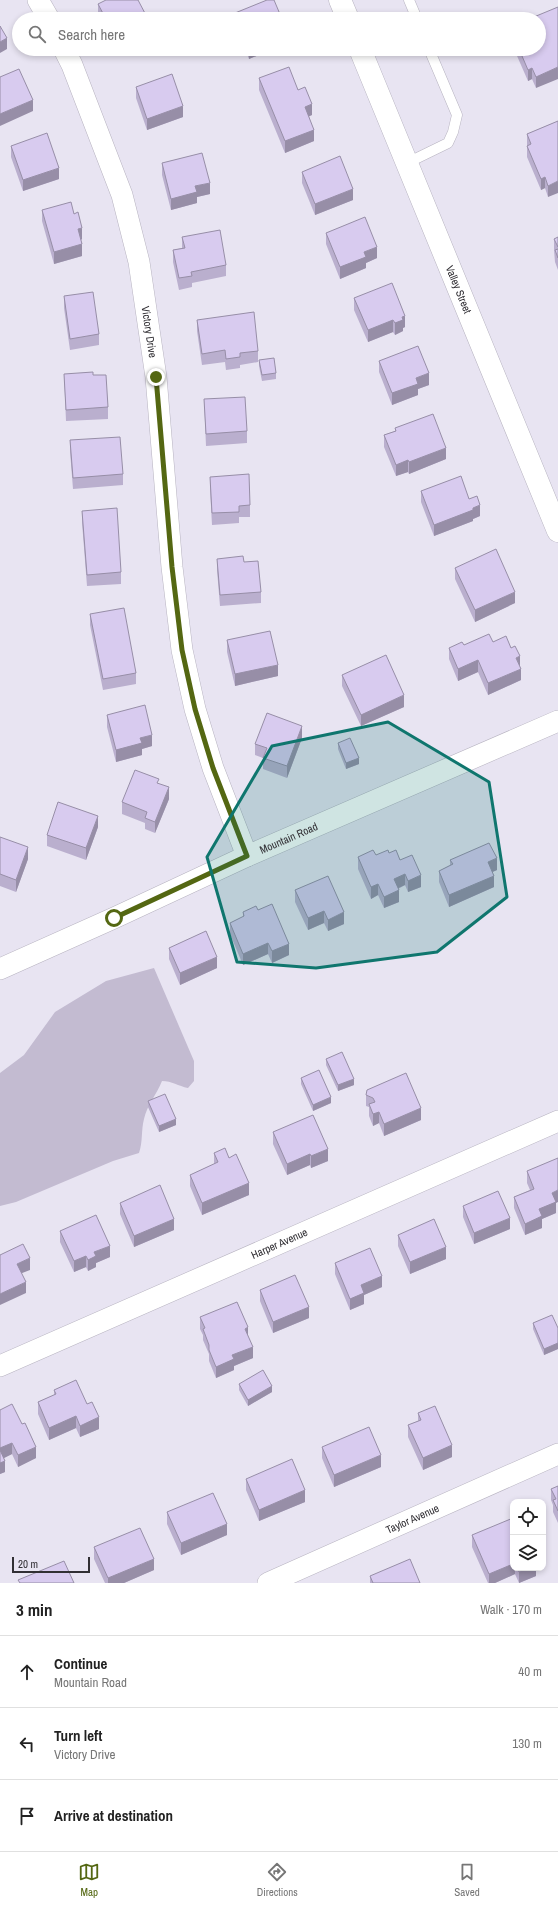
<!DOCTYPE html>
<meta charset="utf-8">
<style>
:root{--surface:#fff;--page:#f6f6f6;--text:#222;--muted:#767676;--line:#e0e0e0;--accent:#546712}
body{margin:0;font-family:"Archivo Narrow",sans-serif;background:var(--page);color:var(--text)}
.controls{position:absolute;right:12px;bottom:12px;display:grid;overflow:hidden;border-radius:8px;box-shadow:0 2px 6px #0003}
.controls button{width:36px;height:36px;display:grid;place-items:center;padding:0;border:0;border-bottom:1px solid var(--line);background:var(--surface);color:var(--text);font:20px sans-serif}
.scale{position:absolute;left:12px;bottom:10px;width:78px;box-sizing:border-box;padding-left:4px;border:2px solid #312f34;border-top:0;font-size:11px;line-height:14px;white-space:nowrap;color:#312f34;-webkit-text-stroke:3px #e8e4f2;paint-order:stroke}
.stop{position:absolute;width:12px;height:12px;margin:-9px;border:3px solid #546712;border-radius:50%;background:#fff}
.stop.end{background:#546712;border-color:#fff;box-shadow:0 1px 4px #0008}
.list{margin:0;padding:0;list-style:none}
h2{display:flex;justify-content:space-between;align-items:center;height:52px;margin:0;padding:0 16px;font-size:17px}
h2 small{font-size:13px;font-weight:400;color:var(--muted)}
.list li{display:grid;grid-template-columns:26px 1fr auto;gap:12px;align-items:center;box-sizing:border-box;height:72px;padding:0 16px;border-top:1px solid var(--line)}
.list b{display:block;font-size:15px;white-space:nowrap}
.list p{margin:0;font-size:13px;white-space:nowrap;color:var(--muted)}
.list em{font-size:13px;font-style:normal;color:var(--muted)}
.icon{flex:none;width:22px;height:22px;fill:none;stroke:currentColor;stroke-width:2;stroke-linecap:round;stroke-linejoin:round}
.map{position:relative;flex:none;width:558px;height:1583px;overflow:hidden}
.search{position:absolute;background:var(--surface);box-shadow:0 2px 6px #0003;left:12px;right:12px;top:12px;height:44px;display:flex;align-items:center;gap:10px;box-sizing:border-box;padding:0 14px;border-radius:22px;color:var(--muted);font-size:15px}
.sheet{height:268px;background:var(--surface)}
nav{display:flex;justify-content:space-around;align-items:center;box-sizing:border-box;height:56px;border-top:1px solid var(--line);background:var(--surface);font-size:11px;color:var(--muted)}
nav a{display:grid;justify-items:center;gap:2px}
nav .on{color:var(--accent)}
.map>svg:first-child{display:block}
.green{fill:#c3bbd1}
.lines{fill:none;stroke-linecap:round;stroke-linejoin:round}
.service-casing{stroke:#b7b3c0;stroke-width:11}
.minor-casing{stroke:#b7b3c0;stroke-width:22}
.tertiary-casing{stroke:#b7b3c0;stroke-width:23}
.service{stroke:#fff;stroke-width:10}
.minor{stroke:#fff;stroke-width:21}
.tertiary{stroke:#fff;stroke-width:22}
.wall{fill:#baafce}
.shaded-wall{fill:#978ea7}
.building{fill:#d8cbef;stroke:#978ea7}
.route{stroke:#546712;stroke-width:5}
.marked{fill:#0f766e;fill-opacity:0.2;stroke:#0f766e;stroke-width:3;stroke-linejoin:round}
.labels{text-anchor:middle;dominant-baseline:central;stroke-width:3;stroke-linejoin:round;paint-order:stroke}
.street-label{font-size:11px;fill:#312f34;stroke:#e8e4f2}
</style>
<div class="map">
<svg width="558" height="1583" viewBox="0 0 558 1583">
<rect width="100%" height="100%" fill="#e8e4f2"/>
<!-- green -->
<path class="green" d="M154 968 194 1061V1081L188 1088C178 1086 172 1081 162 1081 157 1094 147 1105 144 1119 141 1130 143 1142 139 1153L113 1161 16 1202 0 1206V1073L24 1055 55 1012 106 981Z"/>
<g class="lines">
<!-- service casing -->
<g class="service-casing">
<path id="service" d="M409 0 417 19
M407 163 448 143 453 132 457 115 429 49"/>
</g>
<!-- minor casing -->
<g class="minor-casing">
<g id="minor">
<path d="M38 0 49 19"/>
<path id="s1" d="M64 49 72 65 122 195 139 262 156 377 172 567 182 650 195 709 213 768 247 856"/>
<path id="s2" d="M0 969 114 918 247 856 558 721"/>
<path id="s3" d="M0 1366 558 1121"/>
<path id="s4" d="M268 1583 558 1454"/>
</g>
</g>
<!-- tertiary casing -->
<g class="tertiary-casing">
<g id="tertiary">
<path d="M340 0 348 19"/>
<path id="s5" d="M360 49 558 531"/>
</g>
</g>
<!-- service -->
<use href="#service" class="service"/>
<!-- minor -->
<use href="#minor" class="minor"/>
<!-- tertiary -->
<use href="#tertiary" class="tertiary"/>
</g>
<!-- wall -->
<path class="wall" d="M98 4 148 19H100L98 16Z
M558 7 536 88 532 79 528 81 514 49H539Z
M235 13 282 19H235Z
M245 49H273L249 59Z
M259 78 298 90 312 115 309 116 314 141 285 153 259 90Z
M136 87 183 117 147 130 136 98Z
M558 121 548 197 545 188 541 190 527 157V134Z
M11 146 59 179 23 191 11 157Z
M162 163 210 194 197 197V203L171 210 162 175Z
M302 172 353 200 315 215 302 183Z
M42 210 74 214 82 239 81 240 82 256 54 264 42 221Z
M326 233 377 258 366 263V268L340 279 326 244Z
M182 237 226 265V276L192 283V287L179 290 173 262V250L182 248Z
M558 237V270L555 262 554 250V239Z
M64 296 99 334V345L70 350 64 308Z
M354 298 405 327 403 328V331L395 335 393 332 368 342 354 310Z
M197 320 258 351V362L240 365V368L226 370 225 362 202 365 197 331Z
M259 360 276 373V379L262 381 259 366Z
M379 361 429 385 418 389V395L392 405 379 372Z
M64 374 108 407V419L66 421Z
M204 399 247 431V443L206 446Z
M395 428 446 459 409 474 408 472 396 476 384 447V435L395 431Z
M70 440 123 474V485L73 489 70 451Z
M210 477 250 505V517H239V523L212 525 210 488Z
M421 491 469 499 480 516 473 519V521L434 536 421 502Z
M82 511 121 572V584L87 586 82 522Z
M217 559 244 562 261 592V603L220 606 217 570Z
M455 568 515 603 475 622 455 579Z
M90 614 136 673V684L103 690 90 625Z
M227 640 278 676 235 686 227 652Z
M493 642 521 680 488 695 478 672 458 681 449 659V648Z
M342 675 404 707 361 726 342 686Z
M107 715 152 746 142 749V755L116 762 107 727Z
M302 738 287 778 263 769V758L255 755V744Z
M338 743 359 764 346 769 338 749Z
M159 784 169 799 155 833 145 829V823L122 814V802Z
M98 827 86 860 47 846V835Z
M0 837 28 859 16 892 0 886Z
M389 853 400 860 421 887 408 892 405 885 398 889 399 902 384 908 378 895 371 899 358 869V857L376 855Z
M450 860 497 870 492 872 494 887 449 907 439 882V871L450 865Z
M295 890 344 924 328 931 324 923 308 930 295 902Z
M258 910 289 955 272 963 268 954 243 965 230 934V923L243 917V912Z
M169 948 217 968 180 985 169 959Z
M326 1059 354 1085 338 1091 326 1065Z
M301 1078 331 1103 313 1111 301 1084Z
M366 1095 421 1120 384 1136 379 1123 373 1126 369 1116V1107L366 1106Z
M148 1101 176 1125 159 1132 148 1107Z
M273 1132 328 1161 311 1168 310 1165 287 1175 273 1144Z
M214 1153 229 1158 249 1195 202 1215 190 1186V1175L214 1164Z
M527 1171 556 1203V1213L542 1219V1228L525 1235 514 1208V1197L530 1190 527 1183Z
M120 1203 174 1230 134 1247 120 1214Z
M463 1206 510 1229 474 1244 463 1217Z
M60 1231 110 1257 96 1263V1267L88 1271 86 1267 74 1272 60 1242Z
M398 1235 446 1259 410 1274 398 1246Z
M335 1263 382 1287 364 1295V1304L350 1310 335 1274Z
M260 1290 309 1318 273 1333 260 1301Z
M200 1317 248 1336 253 1358 234 1366V1370L216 1378 209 1361V1354L203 1340V1335L200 1329Z
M533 1323 558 1328V1349L544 1355 533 1329Z
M239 1384 272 1392 248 1406 239 1390Z
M54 1390 87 1404 99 1429 80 1437 76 1428 49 1440 38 1414V1402L54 1395Z
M0 1410 36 1458 18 1467 12 1454 4 1458 5 1472 0 1474Z
M418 1413 452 1457 423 1470 408 1437V1425L418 1421Z
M322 1447 381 1467 334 1487 322 1458Z
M246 1479 305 1502 259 1521 246 1490Z
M558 1486V1523L553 1512V1505L551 1500V1489Z
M167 1512 227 1535 181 1555 167 1524Z
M472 1535 513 1568H536V1576L519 1583 515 1574 495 1583H488L472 1547Z
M94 1547 154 1570 124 1583H105L94 1559Z
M370 1576 420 1583H370Z"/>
<!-- shaded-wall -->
<path class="shaded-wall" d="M7 38V49L0 53V42Z
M249 49H273L249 59Z
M558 67V79L536 88V77Z
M532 68V79L528 81V70Z
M33 100V111L0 126V114Z
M312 104V115L305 118V107Z
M183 106V117L147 130V119Z
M314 130V141L285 153V141Z
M59 168V179L23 191V180Z
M545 177V188L541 190V179Z
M558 181V193L548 197V186Z
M210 183V194L197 197V203L171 210V199L195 186Z
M353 189V200L315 215V204Z
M82 228V239L78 241V229Z
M82 244V256L54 264V252Z
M377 247V258L366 263V268L340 279V267L364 252Z
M405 316V327L403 328V331L395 335V323L402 317Z
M393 320V332L368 342V330Z
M429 373V385L418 389V395L392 405V393L416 378Z
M446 448V459L409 474V462Z
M408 460V472L396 476V465Z
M480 505V516L473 519V521L434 536V525Z
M515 592V603L475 622V610Z
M520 656V667L516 658Z
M478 660V672L458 681V669Z
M278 665V676L235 686V674Z
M521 669V680L488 695V683Z
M404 695V707L361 726V715Z
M302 726V738L287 778V766Z
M152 735V746L142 749V755L116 762V750L140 738Z
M359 758V764L346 769V763Z
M169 787V799L155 833V822Z
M98 816V827L86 860V848Z
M28 847V859L16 892V880Z
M497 858V870L488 874V862Z
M405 874V885L394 890V879Z
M421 875V887L408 892V881Z
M494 876V887L449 907V895Z
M378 884V895L371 899V887Z
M399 890V902L384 908V897Z
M324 911V923L308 930V918Z
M344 912V924L328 931V920Z
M268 943V954L243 965V954Z
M289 944V955L272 963V951Z
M217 957V968L180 985V973Z
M354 1079V1085L338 1091V1085Z
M331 1097V1103L313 1111V1105Z
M421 1108V1120L384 1136V1124Z
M379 1112V1123L373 1126V1114Z
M176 1119V1125L159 1132V1126Z
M328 1149V1161L311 1168V1156Z
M310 1154V1165L287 1175V1164Z
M249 1183V1195L202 1215V1203Z
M558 1190V1202L556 1203V1213L542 1219V1228L525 1235V1224L539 1209 552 1193Z
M510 1218V1229L474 1244V1233Z
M174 1219V1230L134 1247V1236Z
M110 1246V1257L96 1263V1267L88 1271V1260L94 1252Z
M446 1247V1259L410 1274V1262Z
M86 1256V1267L74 1272V1261Z
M30 1258V1270L17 1275V1264Z
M382 1276V1287L364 1295V1304L350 1310V1299L361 1285Z
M26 1282V1293L0 1305V1294Z
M309 1307V1318L273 1333V1322Z
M248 1327V1338L245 1329Z
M558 1343V1349L544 1355V1349Z
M253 1347V1358L234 1366V1370L216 1378V1367L232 1355Z
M272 1386V1392L248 1406V1400Z
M76 1416V1428L49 1440V1428Z
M99 1417V1429L80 1437V1426Z
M12 1443V1454L0 1460V1448Z
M452 1445V1457L423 1470V1458Z
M36 1447V1458L18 1467V1455Z
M381 1455V1467L334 1487V1475Z
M5 1461V1472L0 1474V1463Z
M305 1490V1502L259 1521V1510Z
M227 1524V1535L181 1555V1543Z
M154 1559V1570L124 1583H108V1578Z
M513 1564V1568H515V1574L495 1583H489V1574Z
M528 1568H536V1576L519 1583V1572Z"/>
<!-- building -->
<path class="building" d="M106 0H138L148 19H106L98 4Z
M267 0H274L282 19H237L235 13Z
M558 7V67L536 77 532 68 528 70 519 49H539V19H529Z
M0 26 7 38 0 42Z
M289 67 298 90 305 87 312 104 305 107 314 130 285 141 259 78Z
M19 69 33 100 0 114V77Z
M172 74 183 106 147 119 136 87Z
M558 121V181L548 186 545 177 541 179 527 146 531 144 527 134Z
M47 133 59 168 23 180 11 146Z
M202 153 210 183 195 186 197 192 171 199 162 163Z
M340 156 353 189 315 204 302 172Z
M71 202 74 214 78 212 82 228 78 229 82 244 54 252 42 210Z
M365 217 377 247 364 252 366 257 340 267 326 233Z
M220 230 226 265 191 272 192 276 179 278 173 250 185 248 182 237Z
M558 237V247L554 239Z
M558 249V258L555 250Z
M392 283 405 316 402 317 403 320 395 323 393 320 368 330 354 298Z
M93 292 99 334 70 339 64 296Z
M254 312 258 351 240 353V357L226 359 225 350 202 354 197 320Z
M418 346 429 373 416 378 418 384 392 393 379 361Z
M274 358 276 373 262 375 259 360Z
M93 372V375H106L108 407 66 410 64 374Z
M245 397 247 431 206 434 204 399Z
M433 414 446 448 409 462 408 460 396 465 384 435 396 431 395 428Z
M120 437 123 474 73 478 70 440Z
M249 474 250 505 239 506V512L212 513 210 477Z
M461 476 469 499 477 496 480 505 473 508V510L434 525 421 491Z
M117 508 121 572 87 575 82 511Z
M496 549 515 592 475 610 455 568Z
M243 556 244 562 258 561 261 592 220 595 217 559Z
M124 608 136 673 103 679 90 614Z
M270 631 278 665 235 674 227 640Z
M489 634 493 642 506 636 511 648 515 646 520 656 516 658 521 669 488 683 478 660 458 669 449 648 462 642 464 645Z
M386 655 404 695 361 715 342 675Z
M145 705 152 735 140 738 142 743 116 750 107 715Z
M267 713 302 726 287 766 263 758 267 748 255 744Z
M350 738 359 758 346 763 338 743Z
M135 770 159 779 157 783 169 787 155 822 145 818 147 812 122 802Z
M58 802 98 816 86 848 47 835Z
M0 837 28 847 16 880 0 874Z
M489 843 497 858 488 862 494 876 449 895 439 871 453 864 450 860Z
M373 850 376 855 388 850 389 853 396 850 400 860 412 855 421 875 408 881 405 874 394 879 399 890 384 897 378 884 371 887 358 857Z
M328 876 344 912 328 920 324 911 308 918 295 890Z
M272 904 289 944 272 951 268 943 243 954 230 923 244 916 243 912 256 906 258 910Z
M206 931 217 957 180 973 169 948Z
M342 1052 354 1079 338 1085 326 1059Z
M319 1070 331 1097 313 1105 301 1078Z
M406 1073 421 1108 384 1124 379 1112 373 1114 369 1104 375 1102 373 1098 366 1095 367 1090Z
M165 1094 176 1119 159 1126 148 1101Z
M313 1115 328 1149 311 1156 310 1154 287 1164 273 1132Z
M225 1148 229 1158 236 1154 249 1183 202 1203 190 1175 218 1162 214 1153Z
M558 1158V1190L552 1193 556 1202 539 1209 542 1216 525 1224 514 1197 534 1189 527 1171Z
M160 1185 174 1219 134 1236 120 1203Z
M498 1191 510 1218 474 1233 463 1206Z
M96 1215 110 1246 94 1252 96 1256 88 1260 86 1256 74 1261 60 1231Z
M434 1219 446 1247 410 1262 398 1235Z
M23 1244 30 1258 17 1264 26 1282 0 1294V1255Z
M370 1248 382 1276 361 1285 364 1293 350 1299 335 1263Z
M295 1275 309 1307 273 1322 260 1290Z
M237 1302 248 1327 245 1329 253 1347 232 1355 234 1359 216 1367 209 1350V1345L203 1329 205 1328 200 1317Z
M552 1315 558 1328V1343L544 1349 533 1323Z
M263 1370 272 1386 248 1400 239 1384Z
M76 1380 87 1404 92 1402 99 1417 80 1426 76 1416 49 1428 38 1402 56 1394 54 1390Z
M12 1404 22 1424 25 1423 36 1447 18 1455 12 1443 0 1448V1410Z
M435 1406 452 1445 423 1458 408 1425 421 1420 418 1413Z
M369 1427 381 1455 334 1475 322 1447Z
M0 1450 5 1461 0 1463Z
M292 1459 305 1490 259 1510 246 1479Z
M558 1486V1511L553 1500 556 1499 551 1489Z
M213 1493 227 1524 181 1543 167 1512Z
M513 1518V1564L489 1574 472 1535Z
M140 1528 154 1559 108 1578 94 1547Z
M410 1559 420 1583H373L370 1576Z
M64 1561 74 1583H20L18 1580Z
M517 1568H528L519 1572Z"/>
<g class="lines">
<!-- route -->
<path class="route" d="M114 918 247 856 213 768 195 709 182 650 172 567 156 377"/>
</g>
<!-- marked area -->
<path class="marked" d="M388 722 489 782 507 897 437 952 316 968 237 962 207 857 272 746Z"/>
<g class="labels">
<!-- street labels -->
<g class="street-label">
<text stroke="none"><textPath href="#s5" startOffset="260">Valley Street</textPath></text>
<text stroke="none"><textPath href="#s1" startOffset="297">Victory Drive</textPath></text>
<text stroke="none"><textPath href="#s2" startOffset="317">Mountain Road</textPath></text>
<text stroke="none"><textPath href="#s3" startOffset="305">Harper Avenue</textPath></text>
<text stroke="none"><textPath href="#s4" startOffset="158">Taylor Avenue</textPath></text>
</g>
</g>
</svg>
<div class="controls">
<button><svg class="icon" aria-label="locate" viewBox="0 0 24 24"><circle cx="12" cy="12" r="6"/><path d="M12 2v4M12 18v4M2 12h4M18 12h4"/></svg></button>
<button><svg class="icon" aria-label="layers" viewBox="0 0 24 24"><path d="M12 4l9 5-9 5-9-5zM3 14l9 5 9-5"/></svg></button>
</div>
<div class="scale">20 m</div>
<div class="stop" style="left:114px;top:918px"></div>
<div class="stop end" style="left:156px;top:377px"></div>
<div class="search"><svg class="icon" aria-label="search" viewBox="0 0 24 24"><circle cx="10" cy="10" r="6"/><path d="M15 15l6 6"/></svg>Search here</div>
</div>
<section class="sheet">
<h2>3 min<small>Walk · 170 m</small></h2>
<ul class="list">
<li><svg class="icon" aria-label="ahead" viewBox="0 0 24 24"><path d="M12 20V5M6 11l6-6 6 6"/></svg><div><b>Continue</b><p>Mountain Road</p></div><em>40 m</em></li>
<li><svg class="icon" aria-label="left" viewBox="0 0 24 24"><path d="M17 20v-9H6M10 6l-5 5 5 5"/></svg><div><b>Turn left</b><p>Victory Drive</p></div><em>130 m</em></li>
<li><svg class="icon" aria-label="arrive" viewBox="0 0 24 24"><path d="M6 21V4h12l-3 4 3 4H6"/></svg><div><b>Arrive at destination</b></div></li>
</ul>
</section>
<nav>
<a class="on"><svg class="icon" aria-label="map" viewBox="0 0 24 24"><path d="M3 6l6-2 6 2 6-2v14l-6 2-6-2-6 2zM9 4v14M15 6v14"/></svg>Map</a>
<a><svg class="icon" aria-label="directions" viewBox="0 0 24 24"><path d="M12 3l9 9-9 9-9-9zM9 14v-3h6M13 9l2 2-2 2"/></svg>Directions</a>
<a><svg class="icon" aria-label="saved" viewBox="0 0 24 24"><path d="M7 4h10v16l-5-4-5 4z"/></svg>Saved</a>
</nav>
